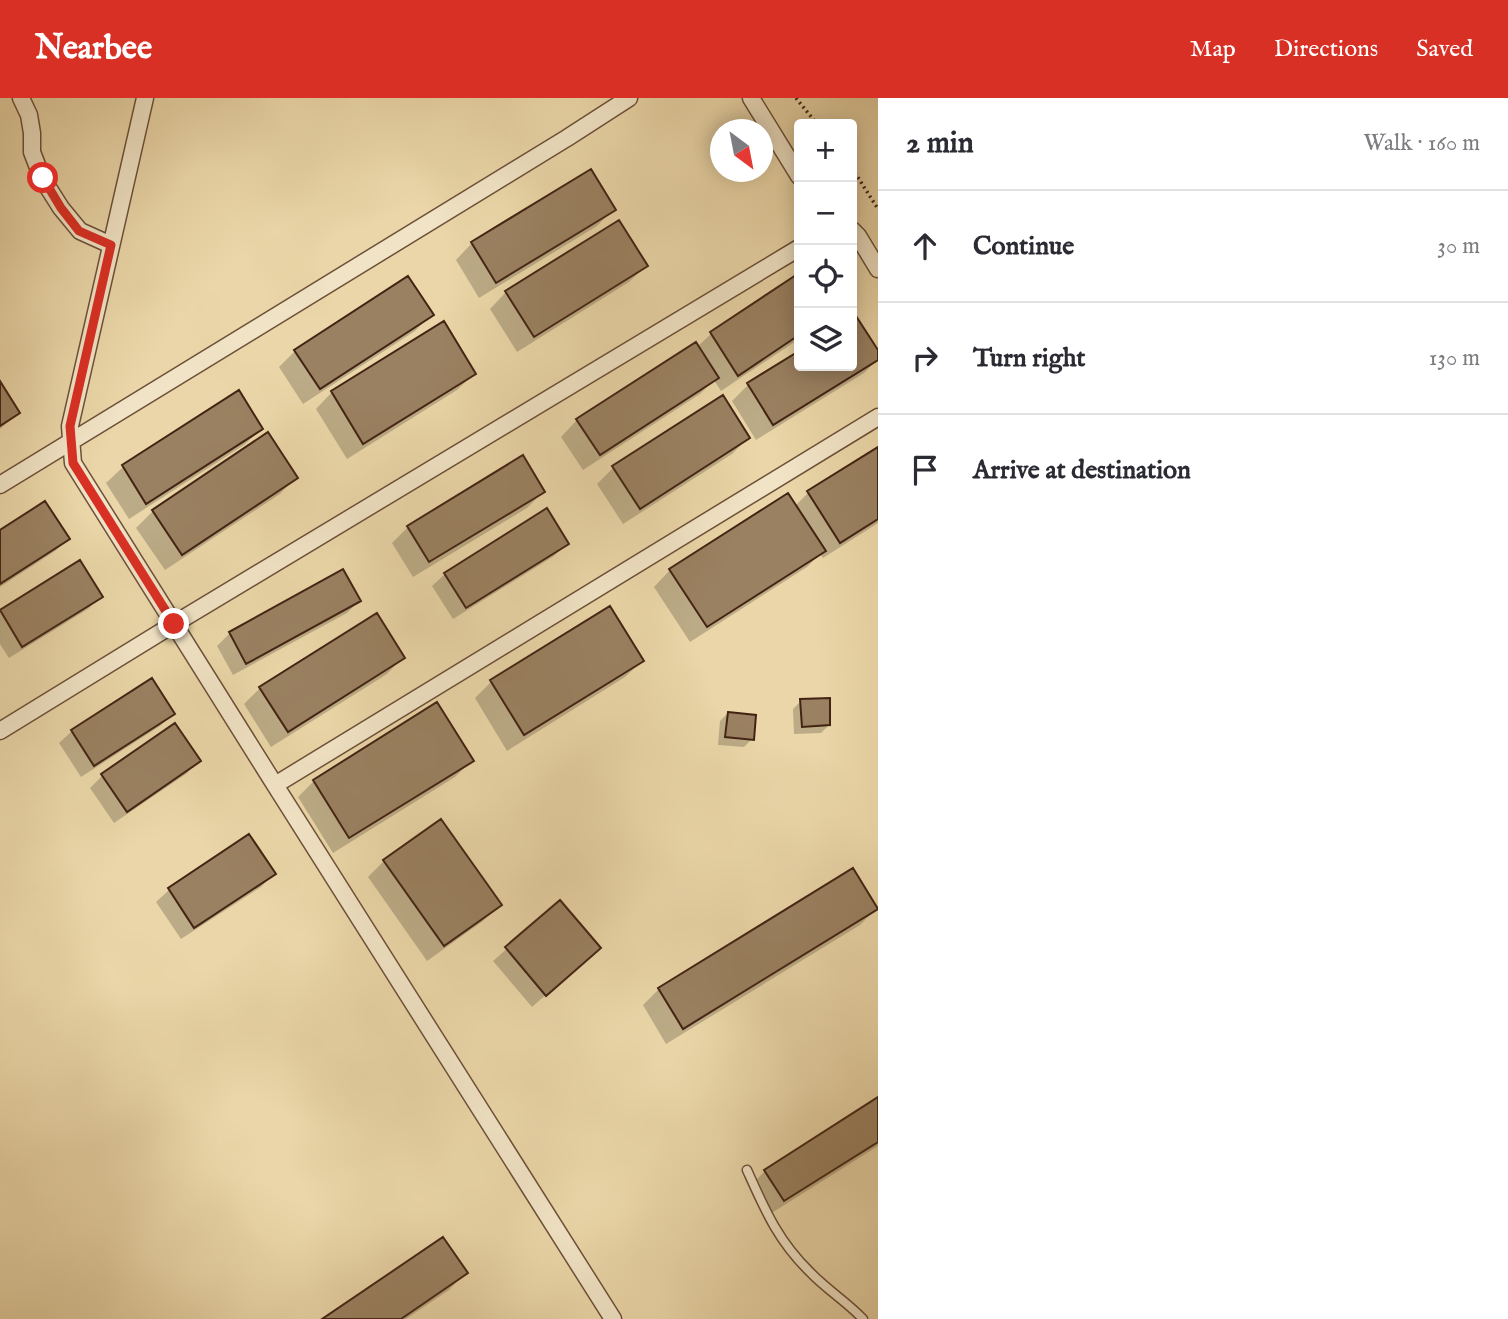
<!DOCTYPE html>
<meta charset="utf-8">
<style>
:root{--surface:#fff;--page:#f7f7f7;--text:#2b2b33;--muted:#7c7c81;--line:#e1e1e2;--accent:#d93025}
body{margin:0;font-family:"IM FELL English",serif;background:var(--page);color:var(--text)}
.controls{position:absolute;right:21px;top:21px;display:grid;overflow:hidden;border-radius:7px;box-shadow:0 4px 18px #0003}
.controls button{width:63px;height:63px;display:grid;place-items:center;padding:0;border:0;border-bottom:2px solid var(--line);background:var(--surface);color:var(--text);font:35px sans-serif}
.compass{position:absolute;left:710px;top:21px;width:63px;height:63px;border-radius:50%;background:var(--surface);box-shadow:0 4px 18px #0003;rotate:148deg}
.stop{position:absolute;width:21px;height:21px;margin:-16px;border:5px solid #d93025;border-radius:50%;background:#fff}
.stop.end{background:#d93025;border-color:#fff;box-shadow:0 2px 7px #0008}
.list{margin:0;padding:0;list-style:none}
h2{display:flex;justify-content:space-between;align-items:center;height:91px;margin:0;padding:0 28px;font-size:30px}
h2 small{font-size:23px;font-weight:400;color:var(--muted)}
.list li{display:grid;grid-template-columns:46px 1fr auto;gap:21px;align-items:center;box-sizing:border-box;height:112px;padding:0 28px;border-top:2px solid var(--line)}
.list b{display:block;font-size:26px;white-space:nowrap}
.list em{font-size:23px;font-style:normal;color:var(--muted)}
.icon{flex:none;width:38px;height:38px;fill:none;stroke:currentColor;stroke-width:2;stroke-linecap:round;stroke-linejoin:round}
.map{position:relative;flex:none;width:878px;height:1221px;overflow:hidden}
header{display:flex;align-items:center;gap:42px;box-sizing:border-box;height:98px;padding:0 35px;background:var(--accent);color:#fff}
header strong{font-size:33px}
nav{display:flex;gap:38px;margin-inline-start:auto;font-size:24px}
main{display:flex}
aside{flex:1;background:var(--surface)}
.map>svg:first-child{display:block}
.shadow{fill:#0003}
.building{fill:#9a8161;stroke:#432414;stroke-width:2}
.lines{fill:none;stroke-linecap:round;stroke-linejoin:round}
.service-casing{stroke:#6d5039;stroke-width:11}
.minor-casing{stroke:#6d5039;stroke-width:19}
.path{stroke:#432414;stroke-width:3.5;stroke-dasharray:2 3.5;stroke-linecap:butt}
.service{stroke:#f1e4c6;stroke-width:8}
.minor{stroke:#f1e4c6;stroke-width:16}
.route{stroke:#d93025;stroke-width:9}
</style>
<header>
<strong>Nearbee</strong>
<nav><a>Map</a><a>Directions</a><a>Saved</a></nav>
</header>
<main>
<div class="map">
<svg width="878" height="1221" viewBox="0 0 878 1221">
<rect width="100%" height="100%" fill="#ead6a8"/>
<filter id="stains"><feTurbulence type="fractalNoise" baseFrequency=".00286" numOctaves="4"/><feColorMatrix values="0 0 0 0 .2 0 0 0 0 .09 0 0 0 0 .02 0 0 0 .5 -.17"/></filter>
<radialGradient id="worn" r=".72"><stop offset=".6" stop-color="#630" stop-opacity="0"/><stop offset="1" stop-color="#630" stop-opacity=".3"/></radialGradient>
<!-- shadow -->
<path class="shadow" d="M613 112 597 128 479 200 456 162 472 145Z
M646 168 629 184 517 254 490 211 506 194Z
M799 177V241L721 293 714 282 700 296 583 372 561 339 577 322 697 249 711 236Z
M431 217 415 233 303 306 279 269 295 253Z
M856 220 878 261 864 275 756 342 732 303 748 287 799 255V268H852V222Z
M474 276 457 292 347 361 316 311 332 294Z
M0 286 18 315 0 331Z
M238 295 261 331 244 347 129 421 106 385 123 369Z
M722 299 748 340 732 356 623 426 597 386 613 370Z
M268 337 296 379 280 396 165 472 136 430 153 413Z
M878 351V425L823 460 820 456 807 469 690 544 654 489 670 472 795 408 808 395Z
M543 394 527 410 413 479 392 445 408 429Z
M0 434 68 441 55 453 0 489Z
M567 445 554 458 453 521 432 488 445 476Z
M80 465 101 498 88 511 9 560 0 546V515Z
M359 503 347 515 233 577 217 548 230 535Z
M403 559 387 576 271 649 244 606 260 590Z
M642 563 625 579 507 653 475 600 491 584Z
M801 603 829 627 821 635 794 636 793 611Z
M728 615 752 641 744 649 718 647 720 623Z
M173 616 160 628 81 679 59 645 72 633Z
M199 663 186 676 114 725 90 690 102 678Z
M471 663 455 679 333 755 298 699 314 683Z
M248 739 273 776 261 789 181 841 156 804 169 792Z
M384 763 499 807 483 823 427 863 368 779Z
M560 804 599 850 532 909 493 863Z
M876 811 860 827 666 946 643 907 659 891Z
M878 1001V1048L767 1118 749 1089 765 1073Z
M465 1175 449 1192 406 1221H325Z"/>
<!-- building -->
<path class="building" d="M591 71 616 112 496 185 471 144Z
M619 122 648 168 534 239 505 193Z
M799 175V237L738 278 710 234Z
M408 178 434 217 320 291 294 252Z
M856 218 878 252V262L773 327 747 285 799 253V268H852V220Z
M444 223 476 276 363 346 331 293Z
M696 244 719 280 600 357 576 321Z
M0 283 20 315 0 328Z
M239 292 263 331 146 406 122 367Z
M723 297 750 340 640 411 612 368Z
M268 334 298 380 182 457 152 412Z
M878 349V421L840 445 807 393Z
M523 357 545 394 429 464 407 428Z
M788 395 826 453 707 529 669 471Z
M45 403 70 441 0 486V432Z
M547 410 569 446 466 510 444 475Z
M80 462 103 499 22 549 0 512Z
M343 471 361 503 246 566 229 534Z
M610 508 644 563 524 637 490 582Z
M377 515 405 560 288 634 259 589Z
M152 580 175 616 94 668 71 632Z
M830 600V627L802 629 800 601Z
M437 604 474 663 349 740 313 682Z
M728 614 756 617 754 642 725 639Z
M175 625 201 663 127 714 101 676Z
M441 721 502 807 444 848 383 762Z
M249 736 276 776 194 830 168 790Z
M853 770 878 811 683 931 658 890Z
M560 802 601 850 546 898 505 849Z
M878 999V1044L784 1103 764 1072Z
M443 1139 468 1175 401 1221H322Z"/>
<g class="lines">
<!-- service casing -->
<g class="service-casing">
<path id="service" d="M747 1072C765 1112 778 1143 810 1174 826 1191 847 1204 863 1221"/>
</g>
<!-- minor casing -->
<g class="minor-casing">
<path id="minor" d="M21 0 29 17 32 35V54L42 80 61 110 80 133 111 147
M145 0 70 328 73 365 275 687 613 1221
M751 0 799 78
M852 132 858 138 878 171
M0 387 567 40 629 0
M0 633 174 526 799 150
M275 687 878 319"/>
</g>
<!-- path -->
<path class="path" d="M796 0 817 26
M852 70 878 111"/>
<!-- service -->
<use href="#service" class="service"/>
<!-- minor -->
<use href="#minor" class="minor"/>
</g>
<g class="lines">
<!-- route -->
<path class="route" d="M43 80 61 110 79 133 111 147 70 328 73 365 174 526"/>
</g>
<rect width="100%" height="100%" filter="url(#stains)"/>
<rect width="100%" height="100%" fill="url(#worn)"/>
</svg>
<div class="controls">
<button>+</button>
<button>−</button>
<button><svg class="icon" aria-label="locate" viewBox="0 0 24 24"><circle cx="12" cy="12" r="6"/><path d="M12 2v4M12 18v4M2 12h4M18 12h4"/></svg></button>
<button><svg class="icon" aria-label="layers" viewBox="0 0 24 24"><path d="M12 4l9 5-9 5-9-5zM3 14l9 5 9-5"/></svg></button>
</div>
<svg class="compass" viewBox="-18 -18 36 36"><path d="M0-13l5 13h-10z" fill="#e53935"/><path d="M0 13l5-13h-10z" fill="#7c7c81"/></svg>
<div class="stop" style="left:43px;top:80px"></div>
<div class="stop end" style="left:174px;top:526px"></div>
</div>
<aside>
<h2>2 min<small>Walk · 160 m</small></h2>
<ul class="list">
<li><svg class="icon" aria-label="ahead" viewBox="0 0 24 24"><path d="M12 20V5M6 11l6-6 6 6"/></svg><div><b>Continue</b></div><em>30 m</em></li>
<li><svg class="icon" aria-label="right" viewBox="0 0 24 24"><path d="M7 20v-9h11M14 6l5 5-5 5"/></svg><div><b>Turn right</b></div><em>130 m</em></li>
<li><svg class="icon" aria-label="arrive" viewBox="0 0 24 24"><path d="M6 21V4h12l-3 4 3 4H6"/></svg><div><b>Arrive at destination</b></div></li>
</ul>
</aside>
</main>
